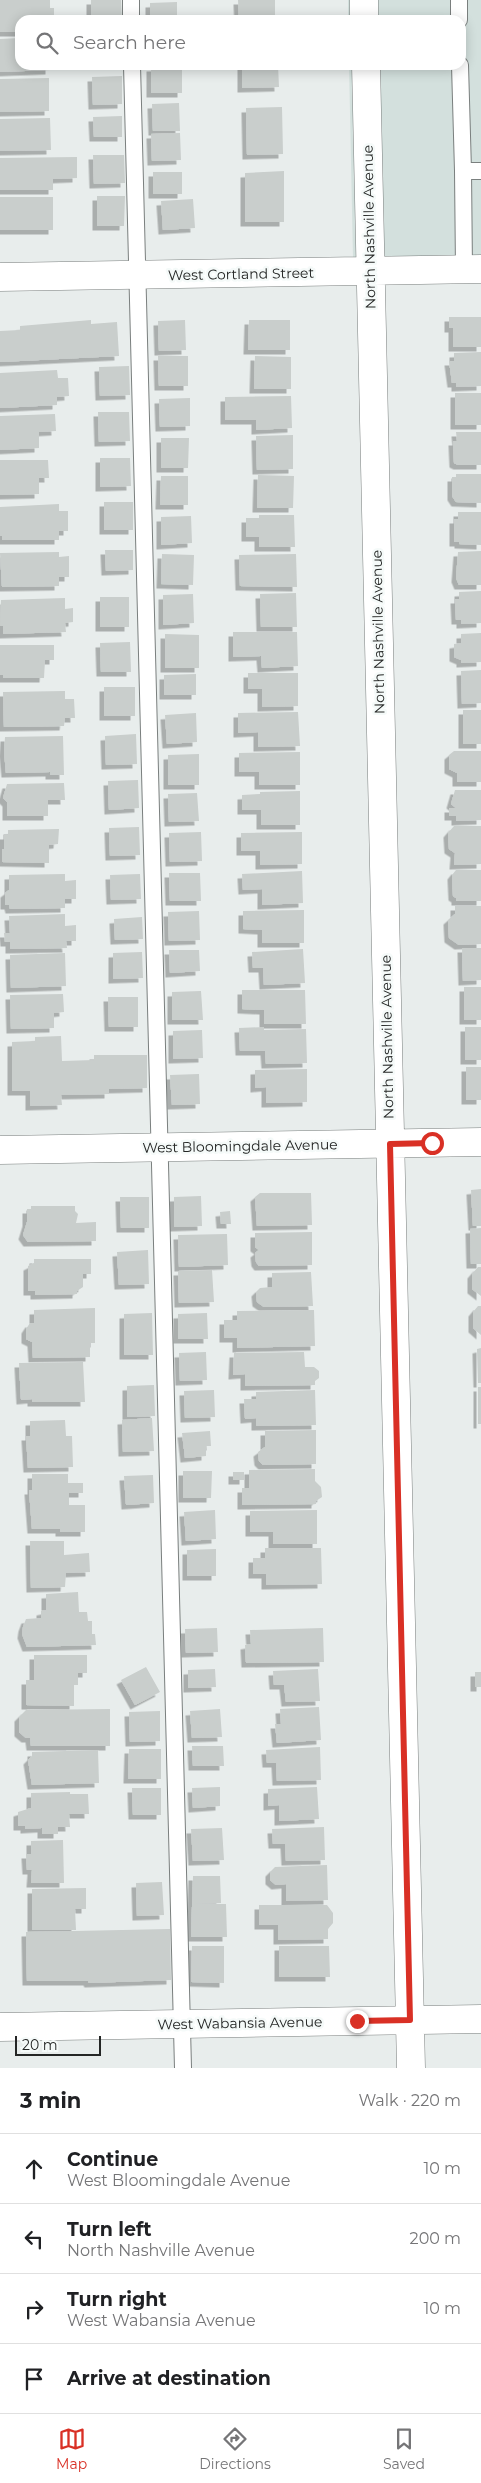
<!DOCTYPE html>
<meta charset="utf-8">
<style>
:root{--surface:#fff;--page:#f2f2f2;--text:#202124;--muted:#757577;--line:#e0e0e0;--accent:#d93025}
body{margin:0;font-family:Montserrat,sans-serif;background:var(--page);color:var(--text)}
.scale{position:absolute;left:15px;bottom:12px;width:86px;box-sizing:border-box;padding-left:5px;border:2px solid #242625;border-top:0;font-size:14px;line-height:18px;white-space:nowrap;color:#242625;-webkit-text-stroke:4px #f5faf9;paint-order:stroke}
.stop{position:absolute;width:15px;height:15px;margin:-11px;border:4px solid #d93025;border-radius:50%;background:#fff}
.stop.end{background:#d93025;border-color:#fff;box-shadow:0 1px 5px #0008}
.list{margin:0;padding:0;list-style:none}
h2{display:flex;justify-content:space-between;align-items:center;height:65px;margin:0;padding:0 20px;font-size:21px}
h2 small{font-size:16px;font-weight:400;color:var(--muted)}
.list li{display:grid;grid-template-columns:32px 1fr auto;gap:15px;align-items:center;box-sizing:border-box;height:70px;padding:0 20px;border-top:1px solid var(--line)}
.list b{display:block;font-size:19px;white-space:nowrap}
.list p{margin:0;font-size:16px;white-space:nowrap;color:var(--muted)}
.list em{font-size:16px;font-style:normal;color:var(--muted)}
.icon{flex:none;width:28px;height:28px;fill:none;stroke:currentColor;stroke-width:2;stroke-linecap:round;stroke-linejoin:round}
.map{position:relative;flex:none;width:481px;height:2068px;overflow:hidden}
.search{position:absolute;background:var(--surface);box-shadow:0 2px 12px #0003;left:15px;right:15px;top:15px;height:55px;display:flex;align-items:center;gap:12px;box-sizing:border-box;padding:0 18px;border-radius:15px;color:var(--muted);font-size:19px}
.sheet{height:345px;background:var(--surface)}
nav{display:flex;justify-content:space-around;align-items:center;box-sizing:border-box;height:70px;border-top:1px solid var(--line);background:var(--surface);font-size:14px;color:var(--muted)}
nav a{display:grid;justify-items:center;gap:2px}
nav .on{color:var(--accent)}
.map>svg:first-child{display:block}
.built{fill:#d3e0dd}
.building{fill:#c9cecc;filter:url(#shadow)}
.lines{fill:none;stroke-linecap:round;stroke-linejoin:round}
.service-casing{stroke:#7a7f7e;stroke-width:18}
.minor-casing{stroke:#7a7f7e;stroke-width:29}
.service{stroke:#fff;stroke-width:16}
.minor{stroke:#fff;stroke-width:28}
.route{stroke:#d93025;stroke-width:6}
.labels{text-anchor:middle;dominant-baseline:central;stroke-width:5;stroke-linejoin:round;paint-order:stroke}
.street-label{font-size:14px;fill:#242625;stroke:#f5faf9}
</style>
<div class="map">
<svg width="481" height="2068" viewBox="0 0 481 2068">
<defs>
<filter id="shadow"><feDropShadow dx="-4.5" dy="4.5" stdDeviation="0" flood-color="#0004"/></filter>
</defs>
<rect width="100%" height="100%" fill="#e8edec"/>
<!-- built -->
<path class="built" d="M348 0H481V256L353 259 349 65H461V20H348Z"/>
<!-- building -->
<path class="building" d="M0 0H50V8H54V20H20V32H0Z
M91 0H121L122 20H91Z
M238 0H275V20H239Z
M177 2V20H150V3Z
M20 38V65H50V70L0 72V39Z
M242 65H278L279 87 242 88Z
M182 66V93H151V67Z
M122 76V104L93 105 92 77Z
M49 78V111L0 112V79Z
M179 103 180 131H153L152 104Z
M282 107 283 154 247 155 246 108Z
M122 116V137H94L93 117Z
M50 118 51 150 0 151V119Z
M180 133 181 160 152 161 151 134Z
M93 155H124L125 183 94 184Z
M77 157V178L53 179V190H0V158Z
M284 171V222H245V173Z
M153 172H182V194H153Z
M97 196H125L124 226H97Z
M0 197H53V230H0Z
M193 199 195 228 163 230 161 201Z
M449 317H481V347H453V328H449Z
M91 320V324L117 322 119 356 0 362V331L20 330V326Z
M185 320 186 350 159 351 158 321Z
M249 320H290V350H248Z
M481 352V386L456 387V383H452L449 361H454V353Z
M158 356H188V386H159Z
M255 356 291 357V389H254Z
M129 366 130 395 100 396 99 367Z
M57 370 58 378H68L69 396 57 397V405L0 408V373Z
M455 393H481V425H455Z
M291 396 292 428 256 430V420H225V397Z
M190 398V426L160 427 159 399Z
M98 412H129L130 441 99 442Z
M55 414 56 431 39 432V448L0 450V416Z
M456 432H481V465H458L454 463 453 441H457Z
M293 435V469L257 470 256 436Z
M161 438H189L188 468H161Z
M100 458H130L131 486 100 487Z
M0 460H48L49 478H39V494L0 495Z
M456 474H481V503L456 502 452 496V477H456Z
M258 475 294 476 293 508H257Z
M161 476H188V505H160Z
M104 502H133V530H104Z
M59 504V511H68V531H59V540H2V536H0V507Z
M458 512H481V545L459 544V542H454V519H458Z
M259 515H294L295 547H259V537H246V518H259Z
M191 516 192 543 161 545V517Z
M105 550H133V570L106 571Z
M481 551V585H459L456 578 458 552Z
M59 552V557L69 556V577H59V586L2 587 0 553Z
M162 554 194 555 193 585 161 584Z
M296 554 297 587 240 586 239 555Z
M481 591V623L461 624V620H456L455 599H459V592Z
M296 593 297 627H261L260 594Z
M193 594 194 623 163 625V595Z
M100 597H129V627H100Z
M65 598V609L73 608V622L65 623 66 632 3 634V626H0L1 600Z
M233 632H297L298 666 262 668 261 656 233 657Z
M481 633V662L461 663V660L454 657V644L461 643V634Z
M165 634 199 635V668H165Z
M130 642 131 672H101L100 643Z
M0 645H54V660H45L44 678H3V675H0Z
M481 670V703L462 704 461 671Z
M248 673H298V706L262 707V689H248Z
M196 674V695H164V675Z
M104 687H135V716H104Z
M65 691V699H74L75 718H65L64 726 4 727 3 692Z
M463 710H481V744H463Z
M298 712 300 746 258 747V732L238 733V713Z
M196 713 197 742 167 744 165 715Z
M136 734 137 764 106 765 105 736Z
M63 736 64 775H50V772L6 773 4 752 5 737Z
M454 751H481V782H457V773L449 769V755Z
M300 752V785H259V772H239V753Z
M199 754V785H168V755Z
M138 780 139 808 109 810 108 781Z
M64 783 65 800H48V816H7V802L3 798 7 784Z
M455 790H481V820L456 821V816H449V808H456L451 804Z
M300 791V825H261V810H242V795L260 794V792Z
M197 793 199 821 169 822 168 794Z
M454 826H481V864L454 865 455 853 449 849 448 833Z
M139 827 140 855 110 856 109 828Z
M59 829 58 844 49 845V863L2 862V849H4V835H8V830Z
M201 832 202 861 170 862 169 833Z
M302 832V864L260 865V851H241V833Z
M456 870H481V901H456V898L453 896 452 875Z
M302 871 303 903 262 905V889L243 890 242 874Z
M169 873H200L201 901H170Z
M65 874V881L76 880V899H65V908L10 909 9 905H5V893L9 890V875Z
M140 874 141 899 111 900 110 875Z
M455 906H481V944L459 945 449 938 448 920 455 914Z
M304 910V943H262V930L243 929V911Z
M199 911 200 940 169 941 168 912Z
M65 914V926L76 925V941H66L67 948 10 949V942H5L4 933H10L9 916Z
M142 917 143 939 115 940 114 919Z
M462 948H481V980L463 981Z
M303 949 305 983 264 985 263 968H253L252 952Z
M169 950H199L200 971 170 973Z
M142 952 143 978 113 979V953Z
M65 953 66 986 11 988 10 955Z
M464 987H481V1020H464Z
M242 990H305L306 1024H264V1010L242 1009Z
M201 991 203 1020H172V992Z
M63 994 64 1012 54 1013V1028L11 1029 10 995Z
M108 997H138V1027H109Z
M264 1027V1030L306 1029 307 1063 266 1064 265 1051H240L239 1028Z
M465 1027H481V1060H465Z
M202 1030 203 1058 173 1059V1031Z
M61 1036 62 1061 94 1060V1055H147V1088L109 1089V1094L61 1095 62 1105 30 1106V1091H12V1042L35 1041V1037Z
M466 1067H481V1100H466Z
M307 1069V1102L266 1103V1087L255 1088V1070Z
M199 1074 200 1104 172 1105 170 1075Z
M481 1189V1226H473L471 1190Z
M260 1193H311L312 1225 257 1226 255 1197Z
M201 1196 202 1226 174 1227V1197Z
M120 1197H149V1228H121Z
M31 1206H75V1211L78 1214 76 1223 96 1222V1241L28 1242 23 1235 27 1222V1209H31Z
M230 1211 231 1224H221L220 1212Z
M481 1228V1264H471L470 1229Z
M312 1232V1265L259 1266 256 1262 255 1253 259 1250 255 1247V1233Z
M227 1234 228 1265 179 1267 178 1235Z
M148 1250 149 1284 119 1285 117 1252Z
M34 1259H91V1274H83V1287L77 1291V1294L35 1295V1291H28V1266L34 1263Z
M478 1267H481V1296L472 1289V1274Z
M212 1270 214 1302 179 1303 178 1271Z
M311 1272 313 1306 264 1307 257 1302 256 1292 260 1288 272 1287V1273Z
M478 1306H481V1335L473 1328V1312Z
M95 1308V1343H90V1357L33 1358 32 1342 26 1339V1329L30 1323H34V1310Z
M314 1310 315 1346 237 1348V1338H224V1320H237V1311Z
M152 1313 153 1355H124V1314Z
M207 1313 208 1339H178V1314Z
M481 1348V1383H478L477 1349Z
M206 1352 207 1380 180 1381 179 1353Z
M304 1352 305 1367H314L319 1371V1378L315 1381V1385L245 1386V1374L233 1375 234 1353Z
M83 1362 85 1402H32V1399L21 1400 19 1363Z
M154 1385 155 1416 127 1417V1386Z
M478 1387H481V1424H478Z
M214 1390 215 1417 185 1418 184 1391Z
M315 1390 316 1425 256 1426V1418L245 1419 244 1399H256V1392Z
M152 1418 154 1451 123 1452 122 1420Z
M65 1420 66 1436H72L73 1467 28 1468 26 1436H30V1421Z
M316 1430V1464L263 1465 259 1461 258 1452 265 1447V1431Z
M210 1431 211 1446H206V1456L185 1458 182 1433Z
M315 1469V1481L321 1487 322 1497 316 1501V1504L242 1505V1488H249V1470Z
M183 1471H212L211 1498H183Z
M233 1472H244V1480H233Z
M32 1474H68V1483H83V1493H69V1505H85V1532H60V1529H32L29 1490H32Z
M153 1475 154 1503 126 1505 124 1476Z
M215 1510 216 1539 186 1541 184 1512Z
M317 1510V1544H273V1532H250V1511Z
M30 1541H64V1555L89 1553 90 1572 66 1573 65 1587 31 1588Z
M265 1548H321L322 1584 266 1585V1574H253V1558H265Z
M216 1549V1576H187V1550Z
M78 1592 79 1612H87L88 1621H92V1634H95L96 1645 27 1647 22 1634 23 1627 26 1619 41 1618V1611L46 1610V1594Z
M217 1628 218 1652 186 1653 185 1629Z
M323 1628 324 1662 246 1663 245 1645 251 1644 250 1630Z
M34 1655H87V1673H78V1685H74V1706L26 1705V1680H34Z
M146 1667 160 1692 135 1705 121 1680Z
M215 1669 216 1687 188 1688V1670Z
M318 1669 320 1701 286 1702 284 1685H274L273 1671Z
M475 1672H481V1687H475Z
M319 1707 321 1740 277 1743 275 1724H281L280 1709Z
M110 1709V1746H31L30 1738H26L19 1732V1717L26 1710Z
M220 1709 222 1737 192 1738 190 1711Z
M160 1711V1741L130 1742 129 1712Z
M192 1746H223L224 1766H193Z
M320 1747 321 1780 277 1781 276 1763H267L266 1750Z
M129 1749H161V1779H128Z
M98 1750 99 1783 32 1785 28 1760 32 1756V1752Z
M220 1787V1806L193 1808 192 1788Z
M317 1787 319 1819 279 1821V1805L268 1806V1789Z
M132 1788H161V1815H133Z
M70 1792V1794H88L89 1814H69L70 1827H58V1834H42V1828L25 1829V1826H18V1812L31 1808V1793Z
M324 1827 325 1860 286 1861 285 1844H273L272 1829Z
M222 1828 224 1860 193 1861 191 1829Z
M63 1840 64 1883H31L32 1870H27L26 1854H31V1841Z
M327 1865 328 1900 286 1901V1884L276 1885 270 1880V1872L275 1867Z
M193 1876H220L221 1903 196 1904H226L227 1937H191Z
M162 1882 164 1915 137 1916 136 1883Z
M86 1888V1909H75L76 1930H32V1889Z
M259 1905H327L333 1913V1923L328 1929V1939L278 1940V1925H259Z
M170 1929 171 1980 89 1983 88 1981H27L26 1932Z
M192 1946H224V1983L191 1982Z
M279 1946H329L330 1977H279Z"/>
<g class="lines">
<!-- service casing -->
<g class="service-casing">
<path id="service" d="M131 0V20
M459 0V20
M132 65 183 2068
M460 65 463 171
M464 269 463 171H481"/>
</g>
<!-- minor casing -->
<g class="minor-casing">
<path id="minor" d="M364 0V20
M366 65 411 2068
M0 277 481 269
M0 1150 481 1142
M0 2027 481 2019"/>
</g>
<!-- service -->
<use href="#service" class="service"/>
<!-- minor -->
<use href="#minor" class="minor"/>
</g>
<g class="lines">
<!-- route -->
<path class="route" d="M357 2021 410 2020 390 1144 432 1143"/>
</g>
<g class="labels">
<!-- street labels -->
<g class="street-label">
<text transform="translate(369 227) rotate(-91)">North Nashville Avenue</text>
<text transform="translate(241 274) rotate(-1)">West Cortland Street</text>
<text transform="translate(378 632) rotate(-91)">North Nashville Avenue</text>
<text transform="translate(387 1037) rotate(-91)">North Nashville Avenue</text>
<text transform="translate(240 1146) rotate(-1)">West Bloomingdale Avenue</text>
<text transform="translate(240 2023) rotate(-1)">West Wabansia Avenue</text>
</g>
</g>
</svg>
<div class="scale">20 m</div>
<div class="stop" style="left:432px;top:1143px"></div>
<div class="stop end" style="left:357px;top:2021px"></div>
<div class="search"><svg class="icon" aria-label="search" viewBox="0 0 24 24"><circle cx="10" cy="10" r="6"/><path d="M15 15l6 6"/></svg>Search here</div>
</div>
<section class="sheet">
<h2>3 min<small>Walk · 220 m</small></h2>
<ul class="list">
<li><svg class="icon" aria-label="ahead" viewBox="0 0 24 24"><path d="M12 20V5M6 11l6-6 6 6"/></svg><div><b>Continue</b><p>West Bloomingdale Avenue</p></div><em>10 m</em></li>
<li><svg class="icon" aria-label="left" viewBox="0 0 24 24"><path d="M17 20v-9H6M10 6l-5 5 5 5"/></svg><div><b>Turn left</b><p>North Nashville Avenue</p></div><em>200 m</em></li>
<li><svg class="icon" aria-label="right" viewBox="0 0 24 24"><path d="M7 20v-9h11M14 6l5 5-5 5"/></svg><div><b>Turn right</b><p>West Wabansia Avenue</p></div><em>10 m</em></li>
<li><svg class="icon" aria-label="arrive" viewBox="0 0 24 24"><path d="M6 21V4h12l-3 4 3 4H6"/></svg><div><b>Arrive at destination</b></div></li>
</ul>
</section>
<nav>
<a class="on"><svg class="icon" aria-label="map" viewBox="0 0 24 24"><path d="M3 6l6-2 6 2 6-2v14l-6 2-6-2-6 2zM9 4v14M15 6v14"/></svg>Map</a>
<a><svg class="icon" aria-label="directions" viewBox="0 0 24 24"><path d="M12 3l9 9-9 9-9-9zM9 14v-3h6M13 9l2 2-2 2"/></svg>Directions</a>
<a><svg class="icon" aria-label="saved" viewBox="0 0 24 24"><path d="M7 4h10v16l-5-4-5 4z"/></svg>Saved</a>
</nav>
